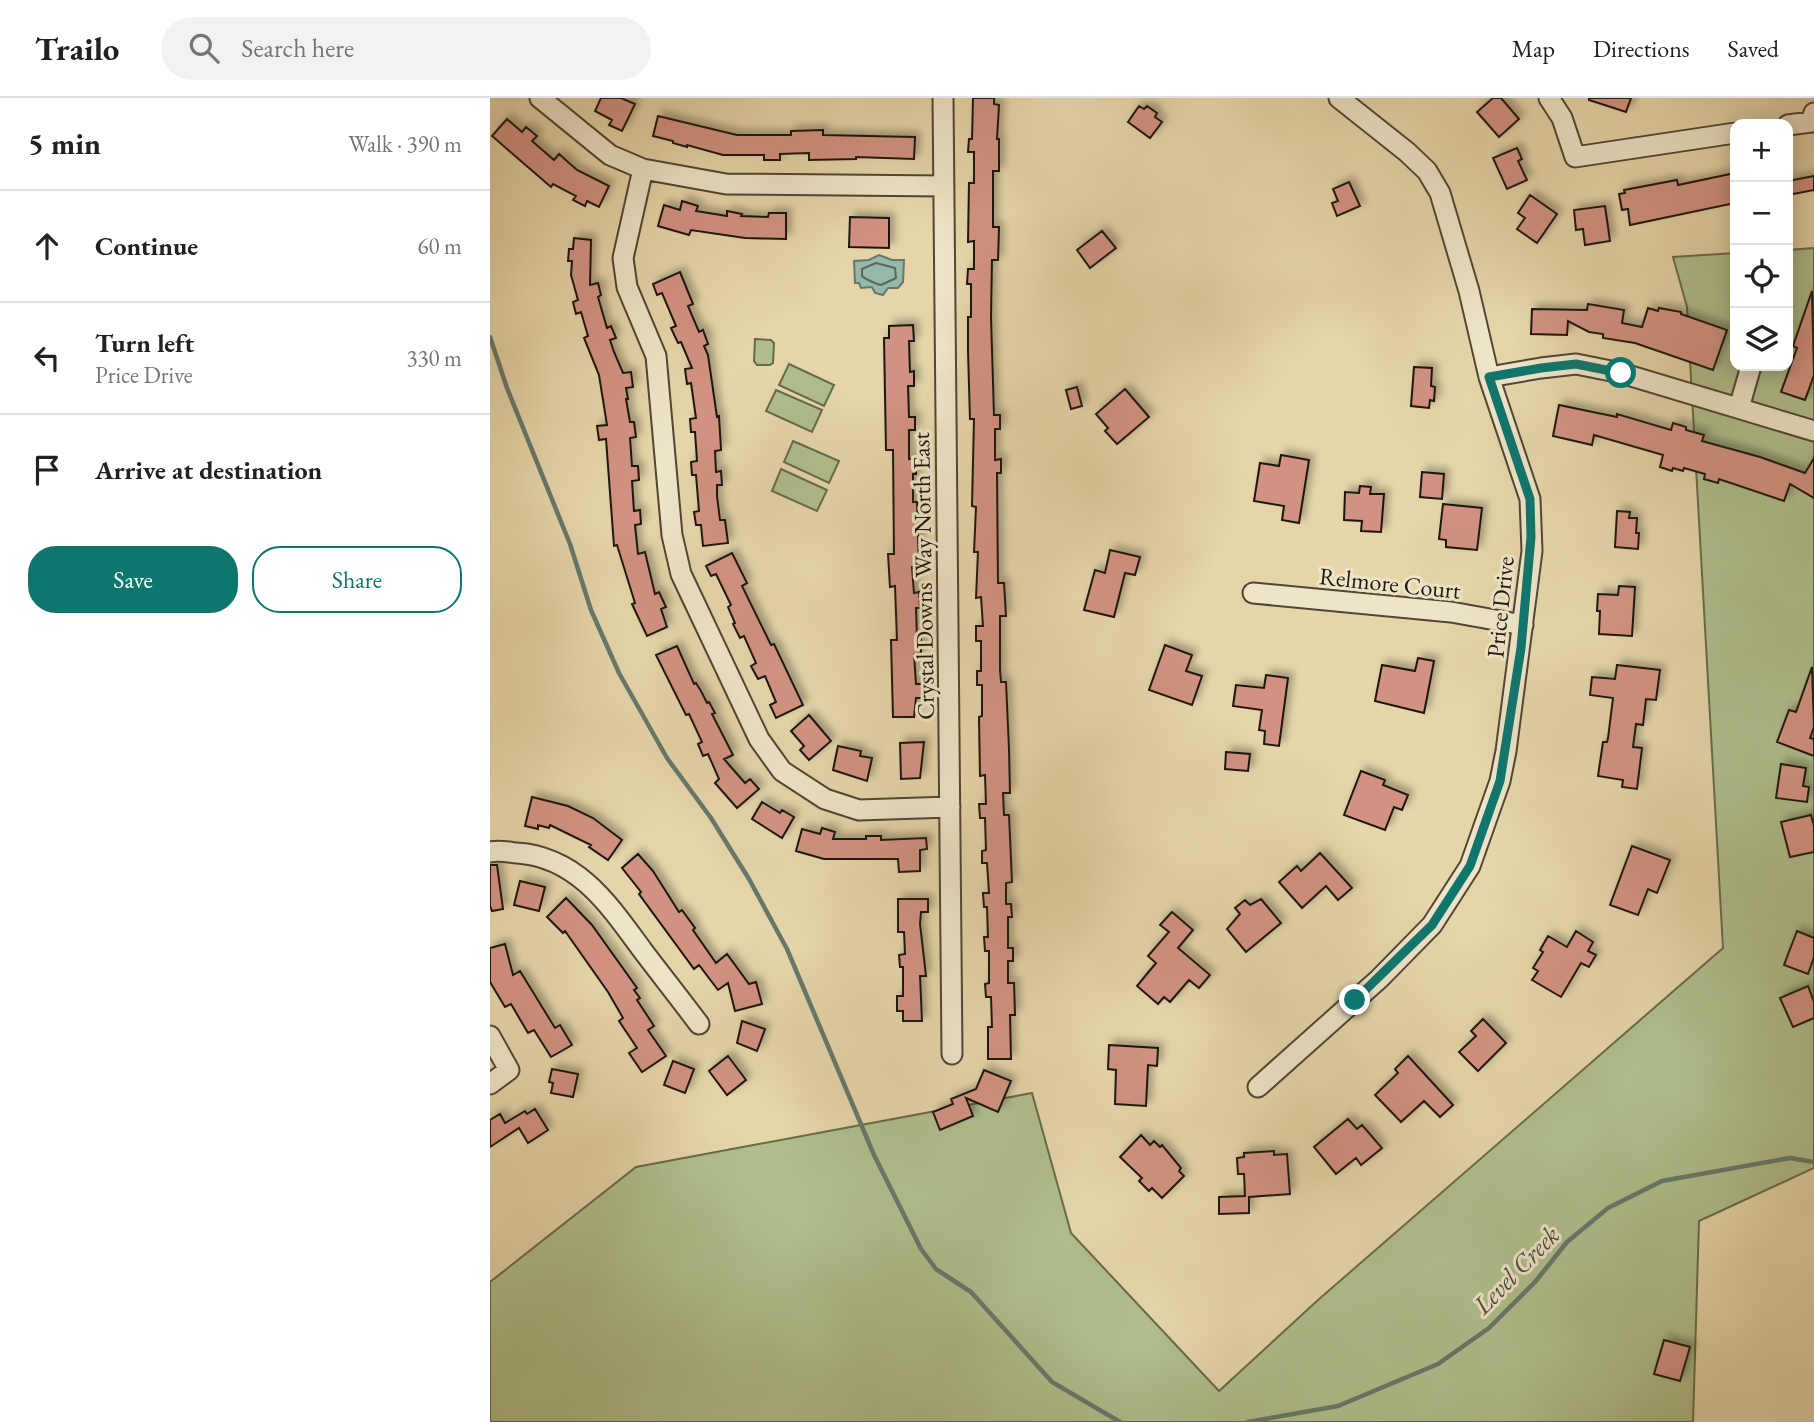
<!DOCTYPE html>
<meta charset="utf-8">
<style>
:root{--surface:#fff;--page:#f2f2f2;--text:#202124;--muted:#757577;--line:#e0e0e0;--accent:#0f766e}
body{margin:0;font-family:"EB Garamond",serif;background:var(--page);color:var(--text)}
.controls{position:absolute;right:21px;top:21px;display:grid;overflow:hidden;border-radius:14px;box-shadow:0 4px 18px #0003}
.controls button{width:63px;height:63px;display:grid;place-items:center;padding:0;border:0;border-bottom:2px solid var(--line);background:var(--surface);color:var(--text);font:35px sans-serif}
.stop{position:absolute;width:21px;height:21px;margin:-16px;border:5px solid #0f766e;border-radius:50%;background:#fff}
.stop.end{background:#0f766e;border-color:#fff;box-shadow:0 2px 7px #0008}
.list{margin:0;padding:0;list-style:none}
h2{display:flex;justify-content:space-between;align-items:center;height:91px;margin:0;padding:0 28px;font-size:30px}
h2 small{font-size:23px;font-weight:400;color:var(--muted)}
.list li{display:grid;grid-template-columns:46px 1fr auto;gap:21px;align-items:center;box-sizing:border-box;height:112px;padding:0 28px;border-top:2px solid var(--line)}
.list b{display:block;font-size:26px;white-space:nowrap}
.list p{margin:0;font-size:23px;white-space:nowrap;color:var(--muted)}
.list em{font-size:23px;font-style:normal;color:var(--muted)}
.actions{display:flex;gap:14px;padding:21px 28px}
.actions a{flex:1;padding:16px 0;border:2px solid var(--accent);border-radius:28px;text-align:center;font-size:24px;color:var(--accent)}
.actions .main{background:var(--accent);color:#fff}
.icon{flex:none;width:38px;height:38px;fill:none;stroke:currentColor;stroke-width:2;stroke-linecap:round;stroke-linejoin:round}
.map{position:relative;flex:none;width:1324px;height:1324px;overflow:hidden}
header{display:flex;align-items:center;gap:42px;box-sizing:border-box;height:98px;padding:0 35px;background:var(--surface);border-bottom:2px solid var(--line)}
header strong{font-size:33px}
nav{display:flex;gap:38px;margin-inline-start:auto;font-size:24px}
.search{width:490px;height:63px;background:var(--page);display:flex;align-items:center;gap:18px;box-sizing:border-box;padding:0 24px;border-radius:38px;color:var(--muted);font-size:26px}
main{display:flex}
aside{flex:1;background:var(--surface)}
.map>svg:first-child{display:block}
.green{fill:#afbe8c;stroke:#676a4c;stroke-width:2}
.water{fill:#96b8aa;stroke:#66786b;stroke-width:2}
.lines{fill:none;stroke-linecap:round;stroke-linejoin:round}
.shore{stroke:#5a685c;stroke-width:2}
.stream{stroke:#66786b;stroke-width:4.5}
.building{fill:#d19281;stroke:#1f170d;stroke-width:2;filter:url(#shadow)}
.minor-casing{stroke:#504634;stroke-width:23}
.minor{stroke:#eee4c7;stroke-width:19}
.route{stroke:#0f766e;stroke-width:9}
.labels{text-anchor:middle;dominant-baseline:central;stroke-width:6;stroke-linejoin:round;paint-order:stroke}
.street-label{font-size:24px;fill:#1f170d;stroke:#eee4c7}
.water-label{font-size:26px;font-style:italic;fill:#494f44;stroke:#eee4c7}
</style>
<header>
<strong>Trailo</strong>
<div class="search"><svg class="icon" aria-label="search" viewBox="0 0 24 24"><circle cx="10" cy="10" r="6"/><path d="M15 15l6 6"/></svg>Search here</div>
<nav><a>Map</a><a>Directions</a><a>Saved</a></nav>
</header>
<main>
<aside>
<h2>5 min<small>Walk · 390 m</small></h2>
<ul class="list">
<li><svg class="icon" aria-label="ahead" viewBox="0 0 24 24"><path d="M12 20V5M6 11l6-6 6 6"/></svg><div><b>Continue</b></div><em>60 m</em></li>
<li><svg class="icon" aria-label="left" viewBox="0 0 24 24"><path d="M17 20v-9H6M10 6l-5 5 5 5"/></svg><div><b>Turn left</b><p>Price Drive</p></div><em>330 m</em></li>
<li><svg class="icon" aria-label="arrive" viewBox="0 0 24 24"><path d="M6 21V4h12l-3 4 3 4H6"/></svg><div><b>Arrive at destination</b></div></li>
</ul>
<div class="actions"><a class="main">Save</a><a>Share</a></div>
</aside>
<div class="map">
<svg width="1324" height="1324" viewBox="0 0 1324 1324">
<defs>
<filter id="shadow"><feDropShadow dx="5" dy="-5" stdDeviation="3.5" flood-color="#0004"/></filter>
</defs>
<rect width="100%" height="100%" fill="#e5d5a9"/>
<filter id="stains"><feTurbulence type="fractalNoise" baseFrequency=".00286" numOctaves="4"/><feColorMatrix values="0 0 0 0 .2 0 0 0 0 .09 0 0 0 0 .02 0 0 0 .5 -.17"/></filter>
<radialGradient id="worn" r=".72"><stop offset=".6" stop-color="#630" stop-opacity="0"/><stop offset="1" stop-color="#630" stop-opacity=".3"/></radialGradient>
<!-- green -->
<path class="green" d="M1324 150V1070L1209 1123 1203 1324H0V1184L146 1069 542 995 581 1135 729 1293 828 1202 1233 850 1197 209 1183 159 1245 155V268H1298V152Z
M265 241 281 242 284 245 283 265 280 267H267L264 263Z
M299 266 344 287 334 308 289 287Z
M286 292 332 312 322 334 276 313Z
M303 343 349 363 339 385 294 364Z
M291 371 337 392 327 413 282 393Z"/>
<!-- water -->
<path class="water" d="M389 157 402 162H414L413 184 408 190H398L393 197 385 195 382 189 371 190 369 185H365L364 163 379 162Z"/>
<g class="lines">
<!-- shore -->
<path class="shore" d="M386 165 405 170 406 180 391 187C386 186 375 181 372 178V171Z"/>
<!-- stream -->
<path class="stream" d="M0 239 17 290 80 446 101 512 129 575 177 660 221 720 259 781 297 851 384 1057 431 1151 446 1171 481 1194 562 1284 630 1324
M758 1324 848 1308 948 1266 999 1230 1045 1184 1077 1144 1118 1110 1172 1083 1300 1060 1324 1064"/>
</g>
<!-- building -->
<path class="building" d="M111 0H131L145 6 132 33 119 27 122 22 105 13Z
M483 0H504V6L509 7 507 41H509V73H503V129H509L508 162H502L501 219 504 317H510V331H505V362L511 361V375H507L508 485H514L516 518H510V572L511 584H516L519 651 520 695H513L514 717H519L522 784 516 785V806H521L522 819H518V850H523V863H518V885H524L525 917H520L521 961H498V929H502L501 899H496L495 886 499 885V853H495L494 839H498L497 809H494L493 795H499L497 765H492V753L496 752 495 720H490L489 706H496L495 677 490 678 489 619 492 618V587H487V573H491V543H486V528H493L491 499 486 500 488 454H484L486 409 482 408 484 321H480L478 253V219H481V186H477L478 171H484V143L478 144 479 85H484V54H478L479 41H482Z
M1003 0H1011L1029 21 1009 39 987 14Z
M1099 0H1141L1136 14 1099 2Z
M649 8 654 11 657 8 667 15 665 19 672 24 660 40 638 24Z
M168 18 247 37H301V33L333 32V37L425 39 424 61 366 59V61L319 62V55L290 56V62H274V57H233L197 47V49L183 45V43L163 38Z
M17 21 32 34 36 29 47 38 42 43 64 62 69 56 87 72 119 88 109 109 97 103 95 108 83 102 86 98 63 86 61 89 2 38Z
M1027 50 1032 61 1028 63 1037 82 1017 91 1003 60Z
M1245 75V105L1140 127 1138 111 1132 112 1129 96 1135 95 1134 92 1187 82 1188 87Z
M1324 78V92L1298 97V83Z
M859 84 870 108 847 118 842 105 848 103 843 91Z
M1040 97 1067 116 1047 145 1027 131 1035 120 1028 115Z
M192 103 208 108 206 113 237 118V113L252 116 251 118 278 119 279 115H296V141L255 140 201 132 199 137 168 128 174 107 190 112Z
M1115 108 1120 143 1095 147 1093 131 1086 132 1084 112Z
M360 119 399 120V150L359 149Z
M612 133 626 150 600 170 587 152Z
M84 140 101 142 100 187 108 185 111 197 108 199 117 230 121 228 126 240 120 242 124 254 133 275 141 274 143 289 136 290 138 301H136L140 324H144L146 339 140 340 142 368H148L149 382 142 383 144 413 150 412 151 426 145 427 148 456 155 454 165 496 169 494 176 509 171 511 177 529 157 538 142 506 145 505 127 447 124 448 116 341 109 342 107 328 117 327 109 277 94 240 98 238 91 214 86 216 83 204 88 202 81 177 82 163H78L79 151H83Z
M190 174 203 206 198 208 209 234 213 232 218 246 214 248 218 257 227 319 229 318 231 352 225 353 226 374 231 373 232 387H227V398L230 422H235L238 445 213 448 211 427H206L204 414 209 413 206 377H202L201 364 207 363 205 334H201L200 321 206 320 201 285 197 286 195 271 202 270 191 244 188 245 181 230 186 228 172 195 167 197 163 186Z
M1322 193 1324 277 1315 302 1291 294 1307 250 1303 248Z
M1098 206 1134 212 1132 225 1152 229 1158 210 1168 213 1169 210 1191 214V216L1237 232 1223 272 1145 245 1113 240V236L1099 234 1078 223 1077 237 1041 236 1042 211 1097 212Z
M423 227 424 243H419L420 274 424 273V288H418L419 319H425V332H419V361L426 360V376H423V404H427L429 469H422L424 495 429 494 430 510H426L427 541H431V555L424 556 426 586H432V600H426L424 619H403L401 542H407L405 488 400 489 398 456H404L403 352H396L394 240H399V228Z
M924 269 942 270 941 288 945 289 944 303 940 302 939 310 921 308Z
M587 289 592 308 581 311 576 292Z
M635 291 659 319 627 346 615 333 618 330 606 316Z
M1069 307 1127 319V316L1181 332 1183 325 1196 329V332L1214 337 1212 343 1270 359 1315 375 1324 360V400L1300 386 1294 403 1229 381 1228 385 1214 381 1215 376 1194 370 1193 373 1183 370 1182 373 1170 369 1173 357 1104 337 1102 347 1063 338Z
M791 357 819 362 809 425 792 422 794 408 764 403 770 365 789 368Z
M932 374 954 376 952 401 930 399Z
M870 388 881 389 880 396H894L891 434 871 433 872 423 854 422 855 394 869 395Z
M953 406 992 410 987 452 956 449V442L949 441Z
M1127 413 1140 414 1139 420H1147L1146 435H1149L1148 451 1125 449Z
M620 452 650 459 645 477 635 475 624 519 594 512 605 472 615 475Z
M242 455 257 485 252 488 281 547 284 546 313 607 286 620 280 607 286 604 275 578 268 581 261 568 266 565 254 538 250 540 243 526 245 525 238 509 241 507 226 476 221 478 216 468Z
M1129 488 1145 489 1142 538 1109 536 1110 513H1107L1108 496 1128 497Z
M675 547 702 557 696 573 712 578 702 607 659 592Z
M187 548 204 586 206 585 211 593 217 605 219 604 225 615 222 616 243 657 234 661 255 685 260 681 269 691 247 710 225 685 229 681 218 656 213 658 208 646 212 644 199 616 196 617 166 557Z
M928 560 944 563 934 615 885 603 892 567 925 573Z
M1127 567 1170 572 1166 602 1156 601 1153 627 1146 626 1143 649 1152 650 1147 691 1132 689 1133 682 1108 678 1113 644H1117L1118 640 1123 600 1100 597 1102 579 1125 581Z
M1322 569 1324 629 1320 640 1324 641V658L1287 644 1299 612 1306 614Z
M776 577 798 580 789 648 774 646 775 633 769 632 772 612 743 608 746 587 774 590Z
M319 617 341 643 319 662 310 652 314 648 301 633Z
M434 644 430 680 411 681 410 645Z
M348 648 371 653 370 658 382 660 377 683 343 672Z
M736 654 760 656 758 673 735 671Z
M1291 666 1316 670 1313 688 1319 689 1317 704 1286 700Z
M871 673 895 682 893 687 918 697 912 712 904 709 895 732 854 717Z
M42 699 78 708 103 720 132 742 118 762 99 749 101 747 60 727 59 730 48 727V731L35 728Z
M272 704 290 715 292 712 304 719 292 740 262 721Z
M1321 717 1324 728V754L1300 759 1291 724Z
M332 730 345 734 343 741H376V738H391V742L436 740 437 751 430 752V773L409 774 408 761H334L306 753 312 731 330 736Z
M1142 748 1180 762 1167 795 1158 791 1148 817 1120 807Z
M830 755 862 790 848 802 836 788 812 810 789 784 807 768 811 773Z
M148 756 163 773 189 814 192 812 205 830 203 832 226 865 237 856 259 886 266 884 272 906 245 913 238 885 228 892 209 867 204 871 149 796 151 794 132 770Z
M0 767H7L13 811 2 813 0 808Z
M30 783 55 789 49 813 24 807Z
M76 800 102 827 147 890 144 892 150 900 147 902 164 928 158 932 176 958 152 974 139 955 147 950 129 923 133 920 118 894 75 833 73 835 57 819Z
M408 801H438V814H431L430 826 436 878H430L432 923H413V913H407V898H413V869H410L409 857 415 856 414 834H408Z
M771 801 791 825 756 854 737 831 750 816 745 810 755 802 760 807Z
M682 814 703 832 688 850 720 877 709 890 699 882 680 904 674 899 668 906 647 888 666 865 658 858 679 834 670 827Z
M1086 833 1103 844 1098 853 1106 857 1099 869 1091 865 1071 899 1042 882 1048 873 1043 870 1053 854 1050 852 1058 838 1077 849Z
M1307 833 1324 840V859L1318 876 1294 867Z
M15 846 23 877 30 873 65 930 70 927 82 947 61 959 44 932 38 935 21 906 15 909 0 884V850Z
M1318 888 1324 904V920L1303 929 1290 900Z
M993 921 1016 945 988 973 969 954 986 938 981 933Z
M252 923 275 931 267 953 247 945Z
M619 947 668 950 667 968 658 967 656 1008 625 1006 626 972 618 971Z
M238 958 256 982 237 997 219 973Z
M918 958 963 1007 950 1019 934 1003 911 1024 885 997 908 975 905 971Z
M183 963 204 971 195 995 174 987Z
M62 971 88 976 83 999 61 995 63 985 59 984Z
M494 972 521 983 508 1014 476 1000 483 1018 450 1032 443 1014 463 1006 461 1001 486 991Z
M45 1011 58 1032 38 1045 29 1030 0 1049V1022L10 1016 15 1025 35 1013 37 1016Z
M858 1021 867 1031 872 1027 892 1050 871 1067 866 1060 846 1076 824 1049Z
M651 1037 660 1047 664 1043 670 1049 672 1047 691 1070 689 1073 694 1078 672 1100 662 1090 659 1093 649 1083 652 1080 630 1059Z
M784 1053V1057L797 1056 800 1096 759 1099V1115L729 1116V1099L755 1098 754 1076H748L747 1060 754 1059V1055Z
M1174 1242 1200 1249 1190 1283 1164 1276Z"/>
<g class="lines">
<!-- minor casing -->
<g class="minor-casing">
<path id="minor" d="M50 0 120 57 153 71 236 86 454 88
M453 0 462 956
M1059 0 1072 20 1085 59 1245 35
M1298 27 1321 24 1324 15
M153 71 133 160 137 189 166 258 182 437 191 476 269 641 292 673 335 701 369 712 460 709
M999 279 1051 270 1086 266 1131 275 1324 333
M1249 310 1261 268
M763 495 961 514 1033 527
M0 754C9 752 18 754 27 755 88 759 120 808 153 853 172 878 191 902 209 926
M0 938 19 972 0 986
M768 989 889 881 942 827 980 768 1010 683 1016 653 1042 453 1040 401 999 279 979 193 950 95 937 73 917 54 849 0"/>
</g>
<!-- minor -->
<use href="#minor" class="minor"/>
</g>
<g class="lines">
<!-- route -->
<path class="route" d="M865 902 942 827 980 768 1010 683 1031 550 1041 439 1040 401 999 279 1051 270 1086 266 1131 275"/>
</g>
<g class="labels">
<!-- street labels -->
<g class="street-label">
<text transform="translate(433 478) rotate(-91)">Crystal Downs Way North East</text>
<text transform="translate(900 485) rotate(6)">Relmore Court</text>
<text transform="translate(1010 509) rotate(-84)">Price Drive</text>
</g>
<!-- water labels -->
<g class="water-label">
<text transform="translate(1026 1172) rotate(-46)">Level Creek</text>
</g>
</g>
<rect width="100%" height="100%" filter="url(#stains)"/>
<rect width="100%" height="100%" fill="url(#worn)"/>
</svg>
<div class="controls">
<button>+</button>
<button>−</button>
<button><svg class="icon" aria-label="locate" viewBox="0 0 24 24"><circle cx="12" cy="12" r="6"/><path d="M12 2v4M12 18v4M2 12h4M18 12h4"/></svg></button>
<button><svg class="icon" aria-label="layers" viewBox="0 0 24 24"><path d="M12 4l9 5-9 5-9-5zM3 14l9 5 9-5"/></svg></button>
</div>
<div class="stop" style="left:1131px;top:275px"></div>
<div class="stop end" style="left:865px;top:902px"></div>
</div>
</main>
